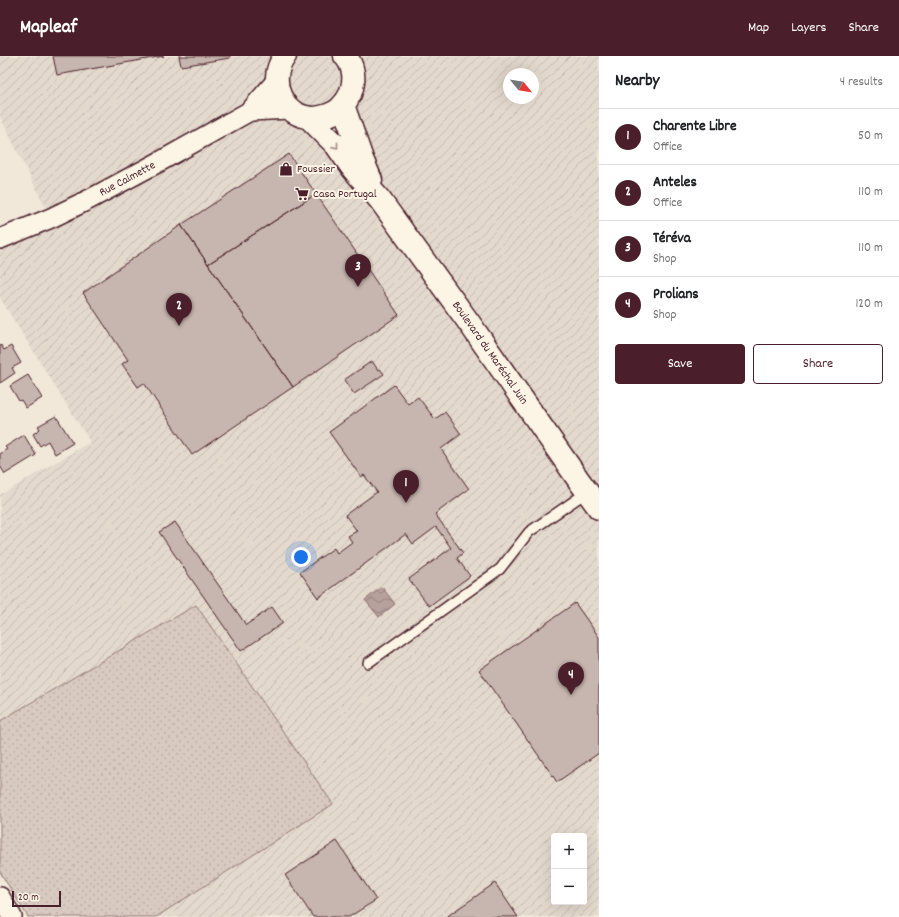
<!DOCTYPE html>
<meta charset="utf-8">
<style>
:root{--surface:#fff;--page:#f6f6f6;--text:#202124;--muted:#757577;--line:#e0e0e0;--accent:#4a1f2b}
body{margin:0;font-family:Dekko,sans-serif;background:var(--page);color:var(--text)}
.controls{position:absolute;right:12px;bottom:12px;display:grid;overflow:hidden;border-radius:4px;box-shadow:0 4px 16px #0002}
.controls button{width:36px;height:36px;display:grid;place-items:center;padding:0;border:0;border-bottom:1px solid var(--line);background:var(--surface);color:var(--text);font:20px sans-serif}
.compass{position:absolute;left:503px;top:12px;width:36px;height:36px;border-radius:50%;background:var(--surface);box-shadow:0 4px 16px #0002;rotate:120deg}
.scale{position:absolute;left:12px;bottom:10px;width:49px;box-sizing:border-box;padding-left:4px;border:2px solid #4a1f2b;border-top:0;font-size:11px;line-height:14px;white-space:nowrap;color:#4a1f2b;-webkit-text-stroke:3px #fcf5e5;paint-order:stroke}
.you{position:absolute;left:301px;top:501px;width:14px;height:14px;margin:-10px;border:3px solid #fff;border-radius:50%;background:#1a73e8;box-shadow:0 0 0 6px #1a73e833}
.badge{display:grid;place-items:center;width:26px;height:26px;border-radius:50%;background:var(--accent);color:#fff;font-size:13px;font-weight:700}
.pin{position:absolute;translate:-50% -33px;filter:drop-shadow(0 1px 2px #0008)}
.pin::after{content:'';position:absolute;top:21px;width:14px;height:12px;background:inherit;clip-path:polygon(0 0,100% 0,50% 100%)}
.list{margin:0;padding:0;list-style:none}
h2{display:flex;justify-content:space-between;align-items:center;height:52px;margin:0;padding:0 16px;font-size:17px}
h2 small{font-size:13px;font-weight:400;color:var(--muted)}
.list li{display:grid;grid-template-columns:26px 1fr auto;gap:12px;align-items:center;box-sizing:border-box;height:56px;padding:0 16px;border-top:1px solid var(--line)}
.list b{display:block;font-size:15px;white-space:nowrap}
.list p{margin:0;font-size:13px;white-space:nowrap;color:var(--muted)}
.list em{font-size:13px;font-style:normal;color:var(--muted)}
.actions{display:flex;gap:8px;padding:12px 16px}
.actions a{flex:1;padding:9px 0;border:1px solid var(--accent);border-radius:4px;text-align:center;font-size:14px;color:var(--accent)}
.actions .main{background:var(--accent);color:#fff}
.map{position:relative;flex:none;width:599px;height:861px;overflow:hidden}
header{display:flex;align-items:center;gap:24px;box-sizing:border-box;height:56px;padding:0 20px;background:var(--accent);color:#fff}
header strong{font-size:19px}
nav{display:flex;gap:22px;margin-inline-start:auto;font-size:14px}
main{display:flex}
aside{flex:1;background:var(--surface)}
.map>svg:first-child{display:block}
.industrial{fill:url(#industrial-furrows);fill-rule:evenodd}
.grass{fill:url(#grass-dots);stroke:#917476}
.water{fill:url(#water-waves);stroke:#8b6d6f}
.building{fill:#c7b6af;stroke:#4a1f2b}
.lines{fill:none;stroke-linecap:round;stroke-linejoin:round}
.lane-casing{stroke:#4a1f2b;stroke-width:12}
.street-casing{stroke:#4a1f2b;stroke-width:22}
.secondary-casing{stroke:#4a1f2b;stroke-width:25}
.lane{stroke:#fcf5e5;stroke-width:9}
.street{stroke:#fcf5e5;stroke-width:19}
.secondary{stroke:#fcf5e5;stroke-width:22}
.oneway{stroke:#a38a88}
.labels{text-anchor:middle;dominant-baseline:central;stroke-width:4;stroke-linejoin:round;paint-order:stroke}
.poi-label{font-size:12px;fill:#4a1f2b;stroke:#fcf5e5;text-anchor:start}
.street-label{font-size:12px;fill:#4a1f2b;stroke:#fcf5e5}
</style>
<header>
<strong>Mapleaf</strong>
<nav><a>Map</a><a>Layers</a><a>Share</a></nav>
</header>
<main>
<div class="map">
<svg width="599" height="861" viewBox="0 0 599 861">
<defs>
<pattern id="industrial-furrows" width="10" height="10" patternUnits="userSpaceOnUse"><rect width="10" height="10" fill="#e4d9cd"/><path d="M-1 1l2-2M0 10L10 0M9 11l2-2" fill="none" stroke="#c5bab0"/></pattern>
<pattern id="grass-dots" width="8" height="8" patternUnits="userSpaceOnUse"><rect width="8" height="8" fill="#d8cac0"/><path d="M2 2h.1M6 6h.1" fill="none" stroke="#bbada5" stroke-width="1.8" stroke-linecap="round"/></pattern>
<pattern id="water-waves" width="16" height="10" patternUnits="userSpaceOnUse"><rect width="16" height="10" fill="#b6a19c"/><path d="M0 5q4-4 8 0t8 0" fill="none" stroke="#96837f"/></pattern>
</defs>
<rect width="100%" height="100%" fill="#f1e8da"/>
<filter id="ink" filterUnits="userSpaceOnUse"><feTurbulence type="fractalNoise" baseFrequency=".025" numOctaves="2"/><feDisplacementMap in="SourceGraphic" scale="8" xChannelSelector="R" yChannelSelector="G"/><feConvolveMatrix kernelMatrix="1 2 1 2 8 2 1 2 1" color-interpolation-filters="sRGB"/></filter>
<g filter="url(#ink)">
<!-- industrial -->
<path class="industrial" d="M0 0H599V861H156L333 748 196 549 0 665V439L90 386 0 242V183L51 162 0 61ZM509 18H533V42H509ZM554 780H584V846H554Z"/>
<!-- grass -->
<path class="grass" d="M196 549 333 748 156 861H28L0 816V665Z"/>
<!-- water -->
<path class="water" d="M382 531 395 548 379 561 365 544Z"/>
<!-- building -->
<path class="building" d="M53 0H164L57 19Z
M179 0H230V2L181 10Z
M289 98 316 138 208 208 181 169Z
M316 138 399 259 293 331 208 208Z
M181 169 293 331 192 399 144 327 138 331 122 308 128 304 83 237Z
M1 289 4 294 11 290 21 307 12 312 15 317 0 327V290Z
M372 305 378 314 380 313 384 318 354 338 344 324Z
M28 319 42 342 26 352 21 344 19 345 10 330Z
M394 329 408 348 418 341 435 363 445 356 461 378 441 393 469 433 435 458 463 497 457 502 470 520 429 550 409 523 451 492 436 471 413 488 406 478 318 542 300 516 334 492 337 497 352 486 348 480 357 475 345 459 377 436 364 419 361 421 329 376Z
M56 360 73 387 55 398 48 385 40 390 33 378 40 373 38 370Z
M24 379 36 399 5 418 0 410V398L7 393 5 391Z
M175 466 246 569 272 551 283 567 241 595 159 476Z
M575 547 599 581V697L557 726 479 614Z
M337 785 376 844 349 861H313L285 819Z
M495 827 518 861H446Z"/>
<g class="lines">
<!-- lane casing -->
<g class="lane-casing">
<path id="lane" d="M368 607 500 513 529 476 587 436"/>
</g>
<!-- street casing -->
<g class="street-casing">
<g id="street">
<path d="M250 55 290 53"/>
<path id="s1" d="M0 183 51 162 90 143 159 106 250 55 276 25"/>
<path d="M0 841 12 861"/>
</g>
</g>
<!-- secondary casing -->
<g class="secondary-casing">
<g id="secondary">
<path d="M285 0C266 25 282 62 315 62 323 61 331 59 338 54 345 48 350 41 352 32 355 21 353 8 345 0"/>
<path d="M343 49 362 103 371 124"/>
<path id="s2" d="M309 62 336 89 353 113 380 144 470 268 580 426 599 452"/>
</g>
</g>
<!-- lane -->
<use href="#lane" class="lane"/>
<!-- street -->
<use href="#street" class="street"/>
<!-- secondary -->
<use href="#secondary" class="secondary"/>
</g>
<!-- one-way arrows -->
<defs><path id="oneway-chevron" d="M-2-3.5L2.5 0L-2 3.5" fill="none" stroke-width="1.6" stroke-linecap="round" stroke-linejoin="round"/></defs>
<use class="oneway" href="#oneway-chevron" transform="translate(336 90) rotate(51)"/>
</g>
<!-- icons -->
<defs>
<g id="shop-bare" transform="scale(1.08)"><path d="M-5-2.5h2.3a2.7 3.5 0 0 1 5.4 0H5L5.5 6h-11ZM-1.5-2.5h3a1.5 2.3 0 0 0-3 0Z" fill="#4a1f2b" stroke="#fcf5e5" stroke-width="2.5" paint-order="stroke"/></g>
<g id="supermarket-bare" transform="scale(1.08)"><path d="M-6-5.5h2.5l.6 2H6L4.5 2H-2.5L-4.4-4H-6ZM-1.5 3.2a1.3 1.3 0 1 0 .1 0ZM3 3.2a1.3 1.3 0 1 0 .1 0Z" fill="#4a1f2b" stroke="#fcf5e5" stroke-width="2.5" paint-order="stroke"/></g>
</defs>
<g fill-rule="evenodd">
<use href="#shop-bare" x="286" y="113"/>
<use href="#supermarket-bare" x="302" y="138"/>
</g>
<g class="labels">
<!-- poi labels -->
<g class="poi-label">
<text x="297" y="113">Foussier</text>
<text x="313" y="138">Casa Portugal</text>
</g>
<!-- street labels -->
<g class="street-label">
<text stroke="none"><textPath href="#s1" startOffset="141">Rue Calmette</textPath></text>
<text stroke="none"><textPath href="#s2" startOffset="297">Boulevard du Maréchal Juin</textPath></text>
</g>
</g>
</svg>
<div class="controls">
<button>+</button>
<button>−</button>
</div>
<svg class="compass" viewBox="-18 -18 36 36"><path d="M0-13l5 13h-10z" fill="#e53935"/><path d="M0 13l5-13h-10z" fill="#757577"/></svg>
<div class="scale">20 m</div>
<div class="you"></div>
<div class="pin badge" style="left:406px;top:447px">1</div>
<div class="pin badge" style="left:179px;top:270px">2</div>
<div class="pin badge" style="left:358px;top:231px">3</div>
<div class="pin badge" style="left:571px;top:639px">4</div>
</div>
<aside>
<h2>Nearby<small>4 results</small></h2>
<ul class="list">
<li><span class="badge">1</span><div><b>Charente Libre</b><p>Office</p></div><em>50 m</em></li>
<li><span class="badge">2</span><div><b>Anteles</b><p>Office</p></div><em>110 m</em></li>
<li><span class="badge">3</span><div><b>Téréva</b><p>Shop</p></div><em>110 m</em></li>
<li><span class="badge">4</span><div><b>Prolians</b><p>Shop</p></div><em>120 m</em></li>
</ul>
<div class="actions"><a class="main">Save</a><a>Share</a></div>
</aside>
</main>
